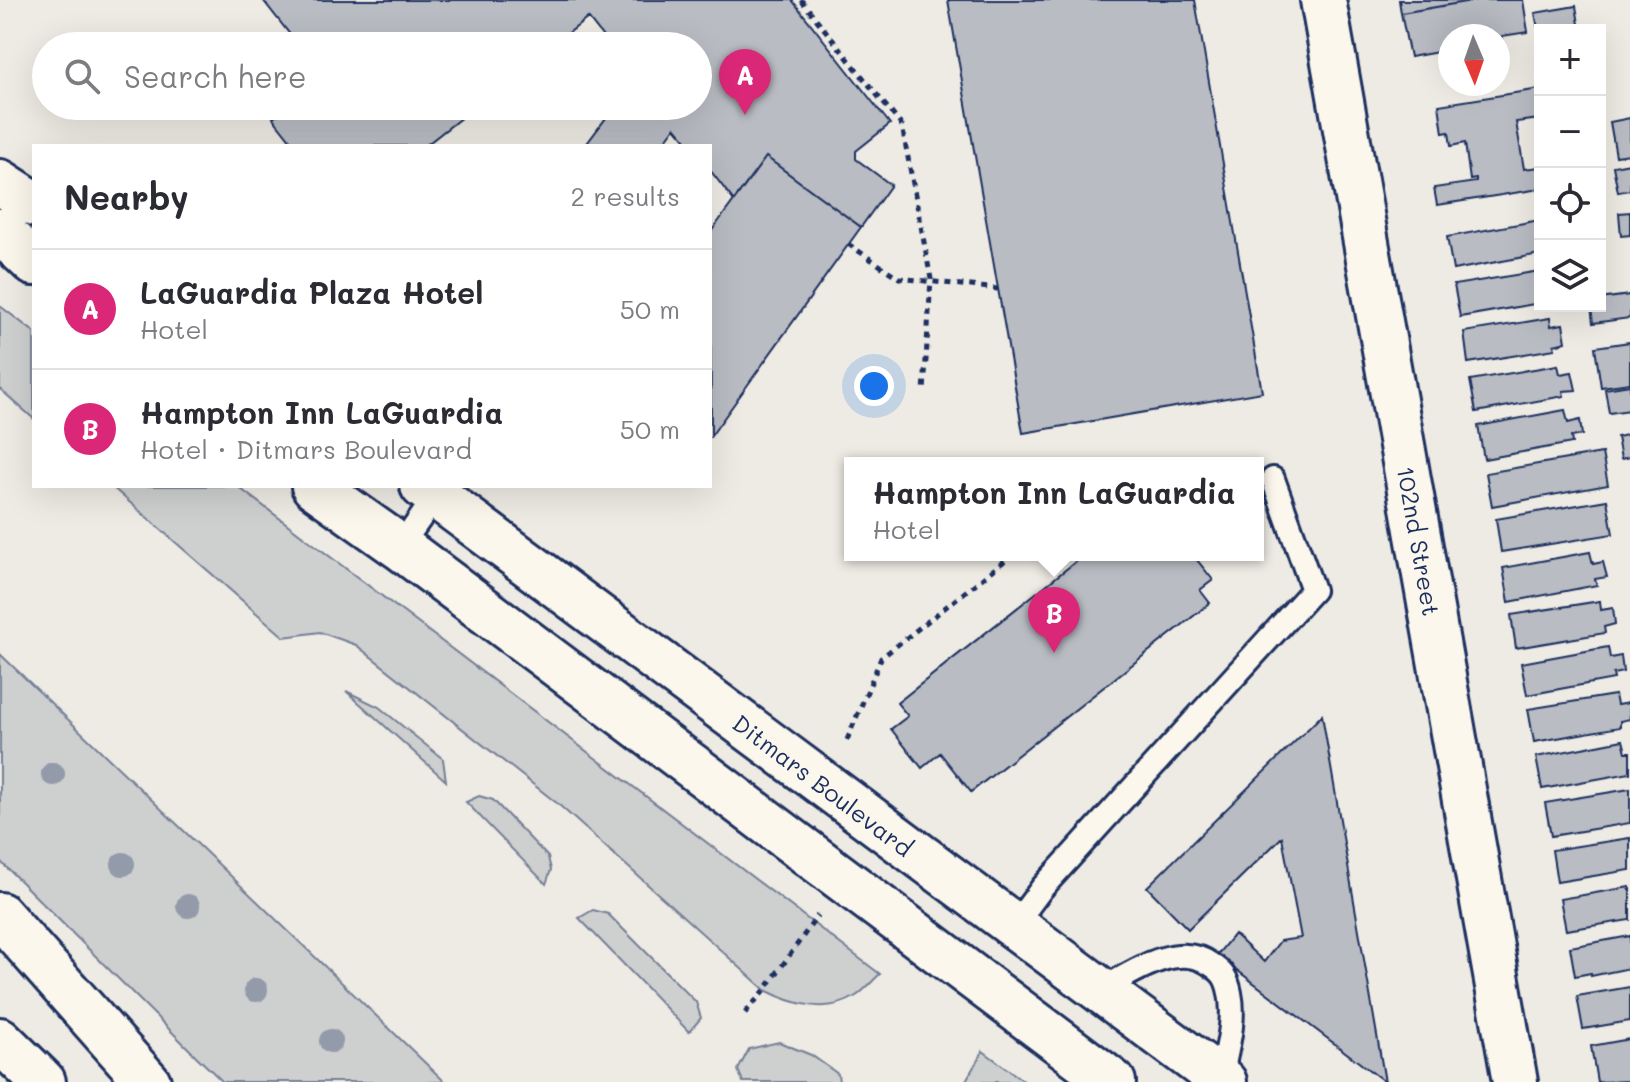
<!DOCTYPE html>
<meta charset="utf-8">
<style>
:root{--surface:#fff;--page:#f7f7f7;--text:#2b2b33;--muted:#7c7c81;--line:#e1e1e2;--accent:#db2777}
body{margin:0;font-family:Mali,sans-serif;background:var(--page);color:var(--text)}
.controls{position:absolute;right:24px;top:24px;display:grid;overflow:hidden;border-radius:0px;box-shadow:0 8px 32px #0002}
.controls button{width:72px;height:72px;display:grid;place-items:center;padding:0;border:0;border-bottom:2px solid var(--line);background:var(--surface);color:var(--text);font:40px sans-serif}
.compass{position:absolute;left:1438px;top:24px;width:72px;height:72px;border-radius:50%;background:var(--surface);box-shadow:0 8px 32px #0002;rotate:178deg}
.you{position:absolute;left:874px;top:386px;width:28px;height:28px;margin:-20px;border:6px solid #fff;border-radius:50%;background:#1a73e8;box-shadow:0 0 0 12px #1a73e833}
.badge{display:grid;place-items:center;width:52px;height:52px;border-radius:50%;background:var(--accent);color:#fff;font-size:26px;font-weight:700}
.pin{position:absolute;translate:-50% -66px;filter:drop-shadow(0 2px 4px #0008)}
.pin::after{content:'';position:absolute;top:42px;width:28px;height:24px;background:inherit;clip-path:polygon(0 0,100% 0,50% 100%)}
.popup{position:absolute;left:844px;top:457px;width:420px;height:104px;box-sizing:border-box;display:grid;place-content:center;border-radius:0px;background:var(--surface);filter:drop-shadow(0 2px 6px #0005);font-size:26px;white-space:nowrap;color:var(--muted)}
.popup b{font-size:30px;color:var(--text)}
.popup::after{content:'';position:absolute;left:50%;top:100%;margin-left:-16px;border:16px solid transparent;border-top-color:var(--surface)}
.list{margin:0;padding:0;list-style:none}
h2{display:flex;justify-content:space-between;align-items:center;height:104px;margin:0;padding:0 32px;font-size:34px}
h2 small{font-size:26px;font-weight:400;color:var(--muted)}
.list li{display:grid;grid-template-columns:52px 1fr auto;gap:24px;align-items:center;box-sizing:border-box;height:120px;padding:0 32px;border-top:2px solid var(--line)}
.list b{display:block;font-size:30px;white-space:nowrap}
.list p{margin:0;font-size:26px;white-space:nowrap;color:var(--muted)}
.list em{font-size:26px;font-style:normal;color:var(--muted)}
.icon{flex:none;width:44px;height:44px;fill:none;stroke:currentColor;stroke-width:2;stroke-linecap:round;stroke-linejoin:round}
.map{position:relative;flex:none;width:1630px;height:1082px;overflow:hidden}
.search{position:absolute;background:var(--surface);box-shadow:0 8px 32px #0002;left:32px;top:32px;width:680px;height:88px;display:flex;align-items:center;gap:20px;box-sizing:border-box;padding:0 28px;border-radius:44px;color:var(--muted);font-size:30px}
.panel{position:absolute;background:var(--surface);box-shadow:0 8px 32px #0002;left:32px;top:144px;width:680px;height:344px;border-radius:0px}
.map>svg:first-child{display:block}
.green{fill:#cecfcf;stroke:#747f96;stroke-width:2}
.building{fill:#b9bcc3;stroke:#1b2f5e;stroke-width:2}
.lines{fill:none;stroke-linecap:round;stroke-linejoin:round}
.service-casing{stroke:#1b2f5e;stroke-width:28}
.minor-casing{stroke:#1b2f5e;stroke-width:50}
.tertiary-casing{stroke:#1b2f5e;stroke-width:50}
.motorway-casing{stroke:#1b2f5e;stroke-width:50}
.path{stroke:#1b2f5e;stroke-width:5;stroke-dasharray:6 6;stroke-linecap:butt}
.service{stroke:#fbf7ec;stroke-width:22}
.minor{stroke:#fbf7ec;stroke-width:44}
.tertiary{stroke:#fbf7ec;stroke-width:44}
.motorway{stroke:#fbf7ec;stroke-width:44}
.path-bridge{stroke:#1b2f5e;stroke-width:5;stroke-dasharray:6 6;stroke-linecap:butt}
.tree{fill:#939aaa}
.labels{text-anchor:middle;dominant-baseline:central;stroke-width:7;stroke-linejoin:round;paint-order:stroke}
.street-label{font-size:24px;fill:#1b2f5e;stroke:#fbf7ec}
</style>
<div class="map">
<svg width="1630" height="1082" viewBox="0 0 1630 1082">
<rect width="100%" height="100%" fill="#eeebe4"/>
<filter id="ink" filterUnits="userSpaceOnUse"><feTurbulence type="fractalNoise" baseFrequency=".0125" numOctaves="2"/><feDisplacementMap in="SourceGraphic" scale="16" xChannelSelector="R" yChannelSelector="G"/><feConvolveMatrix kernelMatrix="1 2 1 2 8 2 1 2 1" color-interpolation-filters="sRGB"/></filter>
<g filter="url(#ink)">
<!-- green -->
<path class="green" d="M0 306 34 332V419L0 389Z
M111 486H237L880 974C872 981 865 990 856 996 827 1015 793 1004 765 990L558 804 356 645 320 632 284 637Z
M0 654 445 1082H223L196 1056 0 861Z
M346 691 379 707 443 759 446 781Z
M479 796 493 800 548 857 551 870 546 884 466 802Z
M593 910 608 914 696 1002 701 1018 689 1032 579 918Z
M779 1042 811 1055 838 1074 839 1082H743L738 1070 749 1049Z
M983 1051 1025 1082H965Z"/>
<!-- building -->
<path class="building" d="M263 0H792L890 124 856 151V159L891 185 861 227 766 157 734 201 710 170V146H691L675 127 661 146H585L615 106H698V46H610L588 18 552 46H299Z
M948 0H1195L1262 392 1023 433Z
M1399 0H1477L1401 13Z
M1477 0H1523L1528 32 1502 36 1503 41H1498V36H1450V50L1410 57 1401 13Z
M1576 6 1580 30H1540V39L1535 13Z
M1540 89V119L1516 122 1524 169 1540 167V189L1437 205 1434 188 1476 182V179L1470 180 1465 143 1451 146 1449 132 1443 133 1439 105Z
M288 106H476L425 146H295L273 118Z
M1630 118V154L1616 156 1610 122Z
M766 157 861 227 711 436 710 233Z
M1630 163V190L1618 192 1613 166Z
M1630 212V235L1621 236 1619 213Z
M1540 220V254L1453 270 1447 237Z
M1540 271V303L1460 317 1454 285Z
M1630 295V318L1593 323 1591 306H1600V299Z
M1550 318 1551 326 1563 324 1566 342 1554 345 1555 349 1468 363 1464 332Z
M1630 342V383L1601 387 1595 347Z
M1558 365 1560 374 1572 372 1576 390 1563 391 1564 396 1476 412 1470 380Z
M1630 385V410L1609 413 1605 389Z
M1565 410 1568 423 1580 420 1582 435 1571 437 1572 443 1484 459 1478 426Z
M1630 434V457L1621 459 1617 437Z
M1602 453 1608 485 1492 506 1486 473Z
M1607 500 1613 534 1501 552 1496 519Z
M1590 552 1593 564 1603 562 1607 577 1595 579 1597 585 1509 602 1503 568Z
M1084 555H1193L1213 580 1200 590 1210 603 971 792 940 753 922 768 891 729 908 716 897 703Z
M1600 601 1601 610 1613 608 1615 624 1604 627 1605 633 1516 648 1511 615Z
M1608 647 1610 658 1621 656 1623 672 1613 674 1614 679 1527 695 1521 663Z
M1615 695 1617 705 1629 703 1630 719 1620 721V727L1534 742 1528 709Z
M1322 715 1385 1082 1217 955 1234 934 1264 962 1280 941 1301 938 1282 837 1188 929 1147 887Z
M1623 740 1626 752H1630V773L1542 789 1536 757Z
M1630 789V823L1551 836 1545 803Z
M1630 838V870L1557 882 1552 850Z
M1630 887V920L1566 930 1560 899Z
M1630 936V968L1591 976V973L1575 976 1570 947Z
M1630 987V1021L1583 1029 1577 996Z
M1630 1039V1081L1597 1082 1591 1046Z"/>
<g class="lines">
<!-- service casing -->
<g class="service-casing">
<path id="service" d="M400 547 441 489
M1013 927 1042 888 1313 590 1273 479
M1101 990C1130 974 1177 940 1210 964 1223 972 1227 978 1230 993 1236 1021 1226 1052 1221 1079"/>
</g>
<!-- minor casing -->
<g class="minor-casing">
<path id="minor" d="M1323 0 1515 1082"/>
</g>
<!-- tertiary casing -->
<g class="tertiary-casing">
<path id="tertiary" d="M0 182 34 204
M0 231 34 263
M314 486 400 547 1113 1082
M423 486 1224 1082"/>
</g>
<!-- motorway casing -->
<g class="motorway-casing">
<path id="motorway" d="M0 915 148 1082
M0 1040 43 1082"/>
</g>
<!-- path -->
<path class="path" d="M801 0 902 126 931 279 924 392
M847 740 881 658 1012 555
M745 1013 765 990 818 915"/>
<!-- service -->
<use href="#service" class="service"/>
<!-- minor -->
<use href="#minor" class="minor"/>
<!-- tertiary -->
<use href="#tertiary" class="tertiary"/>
<!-- motorway -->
<use href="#motorway" class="motorway"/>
<!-- path-bridge -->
<path class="path-bridge" d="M848 244 899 278 998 289"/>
</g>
<!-- trees -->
<g class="tree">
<circle cx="53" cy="774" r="12"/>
<circle cx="123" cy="864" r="12"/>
<circle cx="188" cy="906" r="12"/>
<circle cx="256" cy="990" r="12"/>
<circle cx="331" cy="1041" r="12"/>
</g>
</g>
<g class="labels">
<!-- street labels -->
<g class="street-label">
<text transform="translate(1419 541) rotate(80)">102nd Street</text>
<text transform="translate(823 785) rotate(37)">Ditmars Boulevard</text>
</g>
</g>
</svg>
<div class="controls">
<button>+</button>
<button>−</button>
<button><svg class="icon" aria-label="locate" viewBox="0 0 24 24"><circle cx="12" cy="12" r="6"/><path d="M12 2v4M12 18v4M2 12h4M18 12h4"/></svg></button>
<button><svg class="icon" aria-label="layers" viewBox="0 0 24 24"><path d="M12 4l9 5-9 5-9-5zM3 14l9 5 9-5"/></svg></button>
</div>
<svg class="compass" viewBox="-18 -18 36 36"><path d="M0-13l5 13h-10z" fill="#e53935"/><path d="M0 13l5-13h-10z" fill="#7c7c81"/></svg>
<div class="you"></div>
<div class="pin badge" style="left:745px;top:115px">A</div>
<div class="pin badge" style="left:1054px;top:653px">B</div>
<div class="popup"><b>Hampton Inn LaGuardia</b>Hotel</div>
<div class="search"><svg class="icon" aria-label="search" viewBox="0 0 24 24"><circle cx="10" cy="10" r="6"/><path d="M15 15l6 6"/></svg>Search here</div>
<section class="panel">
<h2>Nearby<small>2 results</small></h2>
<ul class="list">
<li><span class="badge">A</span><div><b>LaGuardia Plaza Hotel</b><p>Hotel</p></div><em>50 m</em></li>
<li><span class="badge">B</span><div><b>Hampton Inn LaGuardia</b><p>Hotel · Ditmars Boulevard</p></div><em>50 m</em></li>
</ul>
</section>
</div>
